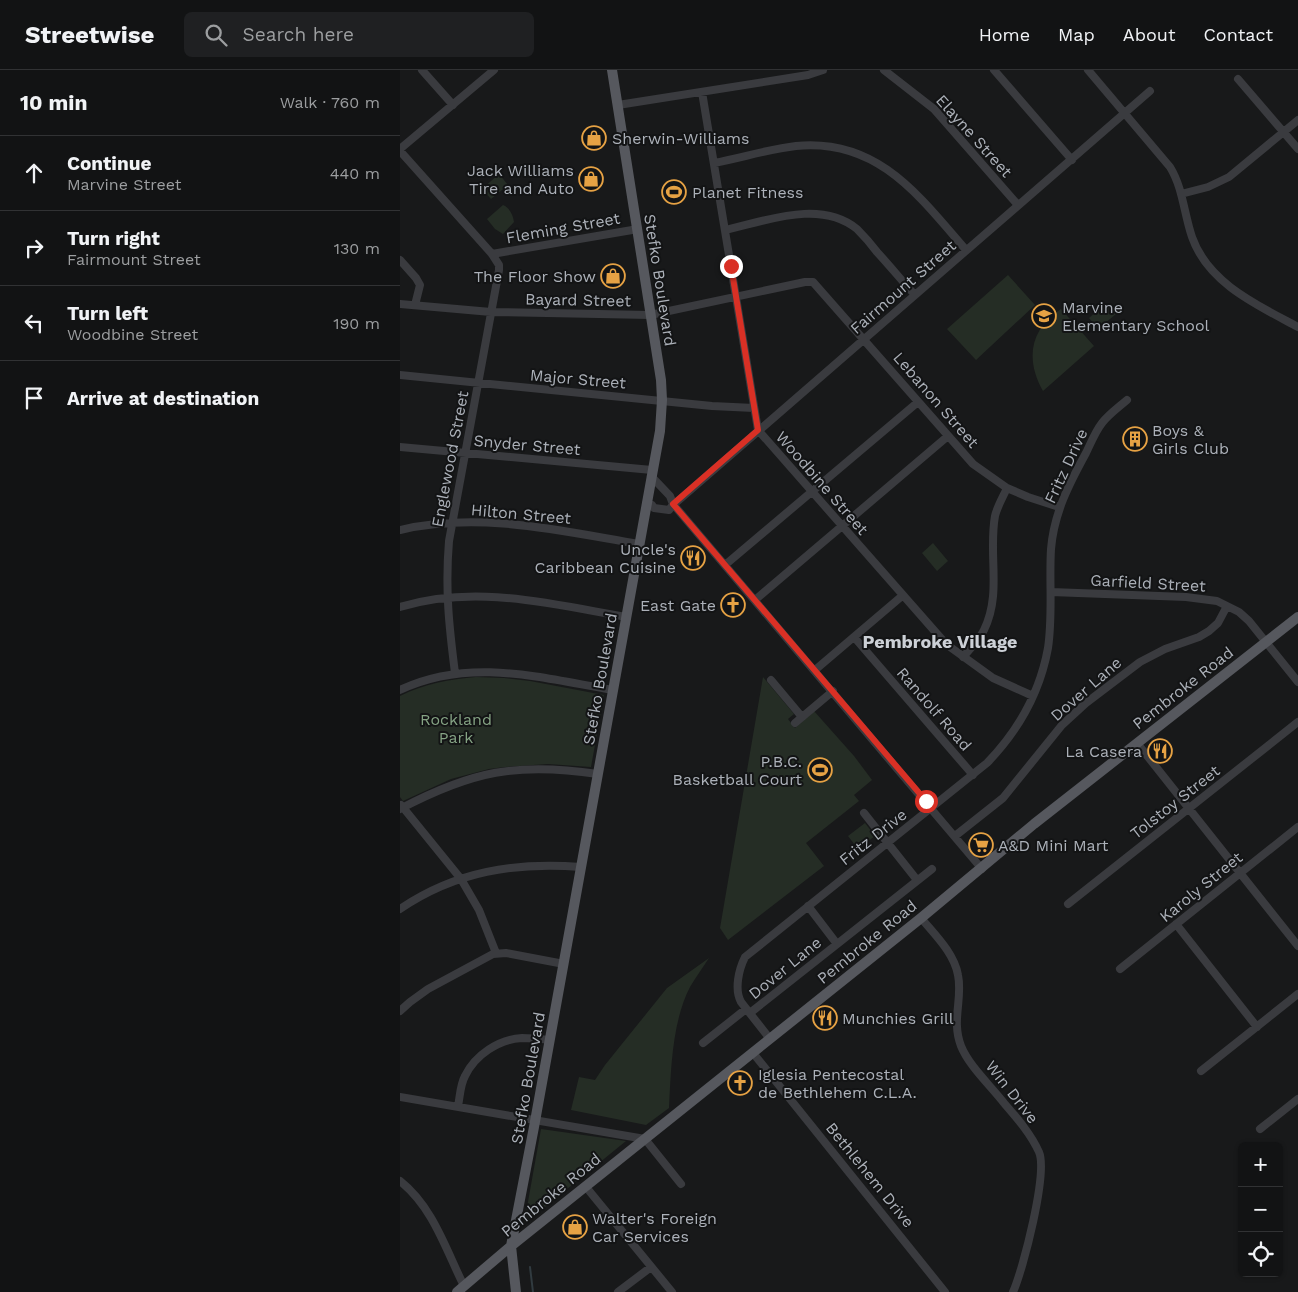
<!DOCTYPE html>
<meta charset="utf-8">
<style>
:root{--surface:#121314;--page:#1f2022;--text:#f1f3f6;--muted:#9c9ea0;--line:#313234}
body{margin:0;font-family:"Work Sans",sans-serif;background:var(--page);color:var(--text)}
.controls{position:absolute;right:15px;bottom:15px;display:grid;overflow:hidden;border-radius:8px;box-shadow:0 1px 4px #0004}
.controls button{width:45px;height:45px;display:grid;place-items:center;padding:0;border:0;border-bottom:1px solid var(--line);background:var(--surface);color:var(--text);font:25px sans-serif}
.stop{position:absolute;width:15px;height:15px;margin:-11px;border:4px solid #d93025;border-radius:50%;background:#fff}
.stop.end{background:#d93025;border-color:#fff;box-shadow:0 1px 5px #0008}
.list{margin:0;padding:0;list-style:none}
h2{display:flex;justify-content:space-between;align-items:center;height:65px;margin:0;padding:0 20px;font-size:21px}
h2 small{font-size:16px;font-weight:400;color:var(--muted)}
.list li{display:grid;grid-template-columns:32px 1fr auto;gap:15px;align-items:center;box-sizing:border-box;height:75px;padding:0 20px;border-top:1px solid var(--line)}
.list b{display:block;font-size:19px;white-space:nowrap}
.list p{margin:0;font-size:16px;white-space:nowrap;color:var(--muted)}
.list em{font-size:16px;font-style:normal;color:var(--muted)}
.icon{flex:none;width:28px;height:28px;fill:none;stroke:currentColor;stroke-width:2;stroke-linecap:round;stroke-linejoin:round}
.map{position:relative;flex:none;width:898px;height:1222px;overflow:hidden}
header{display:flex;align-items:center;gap:30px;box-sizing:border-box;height:70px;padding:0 25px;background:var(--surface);border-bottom:1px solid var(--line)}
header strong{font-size:24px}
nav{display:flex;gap:28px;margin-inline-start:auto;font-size:18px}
.search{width:350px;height:45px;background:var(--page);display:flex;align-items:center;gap:12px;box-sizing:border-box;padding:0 18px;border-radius:8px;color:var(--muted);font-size:19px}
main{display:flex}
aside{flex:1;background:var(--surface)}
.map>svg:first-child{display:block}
.green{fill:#252d25}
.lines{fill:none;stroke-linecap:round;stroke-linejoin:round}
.stream{stroke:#313b40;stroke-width:2}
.minor{stroke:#3a3b3f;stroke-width:8}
.major{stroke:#56585e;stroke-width:10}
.route{stroke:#d93025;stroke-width:6}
.labels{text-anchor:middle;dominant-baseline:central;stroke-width:4;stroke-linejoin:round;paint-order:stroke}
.street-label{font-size:16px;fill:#acb1b9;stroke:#131415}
.poi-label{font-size:16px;fill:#acb1b9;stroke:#131415;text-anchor:start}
.park-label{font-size:16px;fill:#85a384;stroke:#131415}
.neighbourhood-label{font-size:18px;font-weight:bold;fill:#ccd0d6;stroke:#131415}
</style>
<header>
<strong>Streetwise</strong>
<div class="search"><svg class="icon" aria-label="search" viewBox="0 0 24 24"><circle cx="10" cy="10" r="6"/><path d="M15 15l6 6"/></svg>Search here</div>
<nav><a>Home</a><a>Map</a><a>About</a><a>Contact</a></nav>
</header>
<main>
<aside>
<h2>10 min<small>Walk · 760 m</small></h2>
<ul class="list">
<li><svg class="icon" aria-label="ahead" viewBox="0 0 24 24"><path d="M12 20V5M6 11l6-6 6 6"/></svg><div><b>Continue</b><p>Marvine Street</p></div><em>440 m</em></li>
<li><svg class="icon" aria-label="right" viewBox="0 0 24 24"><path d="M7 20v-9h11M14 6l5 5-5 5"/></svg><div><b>Turn right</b><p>Fairmount Street</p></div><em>130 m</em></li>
<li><svg class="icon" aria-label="left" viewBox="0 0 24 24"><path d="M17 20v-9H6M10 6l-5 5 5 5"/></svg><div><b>Turn left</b><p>Woodbine Street</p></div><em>190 m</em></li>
<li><svg class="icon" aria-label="arrive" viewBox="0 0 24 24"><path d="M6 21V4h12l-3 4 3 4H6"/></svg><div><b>Arrive at destination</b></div></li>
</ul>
</aside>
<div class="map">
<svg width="898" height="1222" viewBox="0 0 898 1222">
<rect width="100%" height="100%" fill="#18191a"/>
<!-- green -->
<path class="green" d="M99 104 108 115 91 129 82 119Z
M103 135C110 138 113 145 114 152L103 164 95 159 87 149Z
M608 205 635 235 576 290 547 259Z
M706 233 716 244 698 259 689 248Z
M661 239 694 276 643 321C625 289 630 259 661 239Z
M533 473 548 491 537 501 522 483Z
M76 607 104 608 130 611 204 625 191 697 148 694 105 697 89 699 51 709 3 731 0 727V626C24 614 50 609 76 607Z
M363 607 394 644 388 649 395 658 414 641 454 686 472 710 454 725 459 731 406 773 424 796 328 870 320 858Z
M465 753 475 766 458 779 448 766Z
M309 888C303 897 296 907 290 917 272 952 271 999 269 1038L246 1055 171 1040 179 1007 195 1010 205 995 267 918Z
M141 1059 226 1071 124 1154Z"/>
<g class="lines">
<!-- stream -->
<path class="stream" d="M130 1197 133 1222"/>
<!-- minor -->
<path class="minor" d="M22 0 53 35
M484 0 534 39 618 135
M594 0 672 90
M688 0 770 97C783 118 784 144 792 167 808 213 857 235 898 257
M838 9 898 79
M302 22 358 360 546 574 593 608 633 626
M218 35 408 5 423 0
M0 79 94 0
M0 81 92 184 99 195V200L49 471C45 519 49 556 55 603
M314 93C341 88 369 79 396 76 478 68 519 126 566 180
M781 124 808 117 829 107 898 50
M325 160C366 151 420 129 457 159 464 166 471 174 477 182 490 196 502 211 515 225
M92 184 238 159
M0 190 16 208 20 215 15 235
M0 234 91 242 250 245 405 212H413L573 394 607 418 628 427 659 437
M0 305 312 336 354 338
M0 377 252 400
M251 406 270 426 273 434 582 799
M246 434 252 435 254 438 269 440 272 436 750 21
M0 460C79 441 161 461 239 474
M325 495 518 332
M651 522 786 527 817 531 839 542 849 551 898 612
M355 530 548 366
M0 537C75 514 151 534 226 547
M454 567 573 705
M563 587C570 579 579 570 584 560 602 524 588 484 595 446 597 437 603 427 607 418
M415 600 502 526
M371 610 402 647
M0 620C70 587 141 608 213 620
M395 653 433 621
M737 673 898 876
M1 735 61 809 79 840 96 883
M0 739C72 701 117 692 198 704
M464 743 517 810
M555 766 603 728 662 655 686 633 740 592 765 579 799 567 809 561 818 553 827 536
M668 834 898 652
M408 836 437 874
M0 839C56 801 115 792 181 797
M521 848C535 865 554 883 558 905 563 929 551 950 561 976 569 996 591 1016 604 1033 617 1048 631 1064 639 1082 648 1103 623 1200 613 1222
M776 854 857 957
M720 899 898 757
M0 941 10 932 28 919 93 884 106 883 164 894
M350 943 532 799
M370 969 341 932C334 919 339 899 345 887L587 693C618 661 640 622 648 578 653 545 649 511 651 479 654 443 669 414 686 383 691 373 695 362 702 353 709 344 719 337 727 330
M303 973 346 939
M353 983 545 1222
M801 1001 898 924
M0 1027 245 1069 281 1114
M58 1036C60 1027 60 1015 65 1006 75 985 99 969 122 968 131 968 141 969 150 970
M860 1059 898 1029
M0 1111C33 1137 46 1180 64 1216
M186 1117 272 1222
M218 1222 251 1197"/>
<!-- major -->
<path class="major" d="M57 1222 111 1176 521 848 634 754 898 547
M116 1222 111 1176 134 1057 260 361 262 330 261 310 212 0"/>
</g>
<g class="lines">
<!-- route -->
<path class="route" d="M331 196 358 360 273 434 526 731"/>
</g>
<!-- icons -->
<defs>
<g id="shop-ring" transform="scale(1.25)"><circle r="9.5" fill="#131415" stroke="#e6a244" stroke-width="1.5"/><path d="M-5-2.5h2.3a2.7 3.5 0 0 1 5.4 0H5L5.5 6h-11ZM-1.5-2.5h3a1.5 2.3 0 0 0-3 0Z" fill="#e6a244"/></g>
<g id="stadium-ring" transform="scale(1.25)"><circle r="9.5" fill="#131415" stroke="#e6a244" stroke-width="1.5"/><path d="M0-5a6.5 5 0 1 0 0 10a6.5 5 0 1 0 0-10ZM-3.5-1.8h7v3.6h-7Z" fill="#e6a244"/></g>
<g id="school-ring" transform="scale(1.25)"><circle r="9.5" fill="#131415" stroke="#e6a244" stroke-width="1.5"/><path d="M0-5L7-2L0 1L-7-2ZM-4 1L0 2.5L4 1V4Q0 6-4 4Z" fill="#e6a244"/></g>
<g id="building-ring" transform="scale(1.25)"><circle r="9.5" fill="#131415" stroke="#e6a244" stroke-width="1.5"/><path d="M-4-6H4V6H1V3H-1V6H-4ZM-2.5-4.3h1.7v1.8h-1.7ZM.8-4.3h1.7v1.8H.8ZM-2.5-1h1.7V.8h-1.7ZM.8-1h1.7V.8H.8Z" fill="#e6a244"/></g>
<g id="restaurant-ring" transform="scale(1.25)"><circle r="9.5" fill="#131415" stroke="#e6a244" stroke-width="1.5"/><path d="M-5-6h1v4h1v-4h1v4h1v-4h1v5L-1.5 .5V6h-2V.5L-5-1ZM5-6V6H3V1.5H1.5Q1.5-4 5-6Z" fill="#e6a244"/></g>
<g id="church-ring" transform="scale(1.25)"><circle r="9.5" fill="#131415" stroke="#e6a244" stroke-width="1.5"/><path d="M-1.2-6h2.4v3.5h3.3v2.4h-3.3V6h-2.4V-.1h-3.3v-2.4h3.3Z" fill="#e6a244"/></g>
<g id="supermarket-ring" transform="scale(1.25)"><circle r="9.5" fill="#131415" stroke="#e6a244" stroke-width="1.5"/><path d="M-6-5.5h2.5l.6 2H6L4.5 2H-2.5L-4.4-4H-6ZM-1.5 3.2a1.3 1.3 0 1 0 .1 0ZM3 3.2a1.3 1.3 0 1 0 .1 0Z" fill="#e6a244"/></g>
</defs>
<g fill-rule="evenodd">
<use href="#shop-ring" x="194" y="68"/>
<use href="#shop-ring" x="191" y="109"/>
<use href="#stadium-ring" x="274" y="122"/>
<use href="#shop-ring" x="213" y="206"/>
<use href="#school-ring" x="644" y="246"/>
<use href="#building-ring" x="735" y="369"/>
<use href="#restaurant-ring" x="293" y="488"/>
<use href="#church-ring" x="333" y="535"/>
<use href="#restaurant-ring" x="760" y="681"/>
<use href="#stadium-ring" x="420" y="700"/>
<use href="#supermarket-ring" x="581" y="775"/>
<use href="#restaurant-ring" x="425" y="948"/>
<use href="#church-ring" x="340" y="1013"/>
<use href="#shop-ring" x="175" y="1157"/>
</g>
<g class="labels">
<!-- street labels -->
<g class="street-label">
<text transform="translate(574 66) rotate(48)">Elayne Street</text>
<text transform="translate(163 158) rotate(-10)">Fleming Street</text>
<text transform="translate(260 210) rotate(81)">Stefko Boulevard</text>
<text transform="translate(503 217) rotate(-41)">Fairmount Street</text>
<text transform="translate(178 230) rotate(1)">Bayard Street</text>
<text transform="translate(178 309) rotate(5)">Major Street</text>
<text transform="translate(536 330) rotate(49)">Lebanon Street</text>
<text transform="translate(127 375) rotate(5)">Snyder Street</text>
<text transform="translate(50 389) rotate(-79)">Englewood Street</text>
<text transform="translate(666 396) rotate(-65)">Fritz Drive</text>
<text transform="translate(422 413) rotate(49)">Woodbine Street</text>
<text transform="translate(121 444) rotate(5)">Hilton Street</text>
<text transform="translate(748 513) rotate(3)">Garfield Street</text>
<text transform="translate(200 609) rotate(-80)">Stefko Boulevard</text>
<text transform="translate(783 618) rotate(-38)">Pembroke Road</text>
<text transform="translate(686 619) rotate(-41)">Dover Lane</text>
<text transform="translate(534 639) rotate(49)">Randolf Road</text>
<text transform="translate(775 732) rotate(-38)">Tolstoy Street</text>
<text transform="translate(473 767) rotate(-38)">Fritz Drive</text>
<text transform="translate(801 817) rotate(-39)">Karoly Street</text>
<text transform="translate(467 872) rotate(-39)">Pembroke Road</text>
<text transform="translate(385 898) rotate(-39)">Dover Lane</text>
<text transform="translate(128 1008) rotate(-80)">Stefko Boulevard</text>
<text transform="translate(612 1022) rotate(52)">Win Drive</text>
<text transform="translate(470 1105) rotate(51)">Bethlehem Drive</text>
<text transform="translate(151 1125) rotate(-39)">Pembroke Road</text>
</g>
<!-- poi labels -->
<g class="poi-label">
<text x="212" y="68">Sherwin-Williams</text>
<text x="174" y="100" text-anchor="end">Jack Williams<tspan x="174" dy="18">Tire and Auto</tspan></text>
<text x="292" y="122">Planet Fitness</text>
<text x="196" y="206" text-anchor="end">The Floor Show</text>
<text x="662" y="237">Marvine<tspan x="662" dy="18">Elementary School</tspan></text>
<text x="752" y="360">Boys &amp;<tspan x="752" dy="18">Girls Club</tspan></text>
<text x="276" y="479" text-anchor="end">Uncle's<tspan x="276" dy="18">Caribbean Cuisine</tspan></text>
<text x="316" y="535" text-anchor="end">East Gate</text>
<text x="742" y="681" text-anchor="end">La Casera</text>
<text x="402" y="691" text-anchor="end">P.B.C.<tspan x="402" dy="18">Basketball Court</tspan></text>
<text x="598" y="775">A&amp;D Mini Mart</text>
<text x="442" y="948">Munchies Grill</text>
<text x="358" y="1004">Iglesia Pentecostal<tspan x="358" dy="18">de Bethlehem C.L.A.</tspan></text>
<text x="192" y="1148">Walter's Foreign<tspan x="192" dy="18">Car Services</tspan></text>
</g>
<!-- park labels -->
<g class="park-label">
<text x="56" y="649">Rockland<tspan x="56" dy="18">Park</tspan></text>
</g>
<!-- neighbourhood labels -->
<g class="neighbourhood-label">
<text x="540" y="571">Pembroke Village</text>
</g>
</g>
</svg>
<div class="controls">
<button>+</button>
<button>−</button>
<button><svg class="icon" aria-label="locate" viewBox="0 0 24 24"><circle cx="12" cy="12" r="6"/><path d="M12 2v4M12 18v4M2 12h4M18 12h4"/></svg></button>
</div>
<div class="stop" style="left:526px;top:731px"></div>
<div class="stop end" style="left:331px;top:196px"></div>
</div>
</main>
